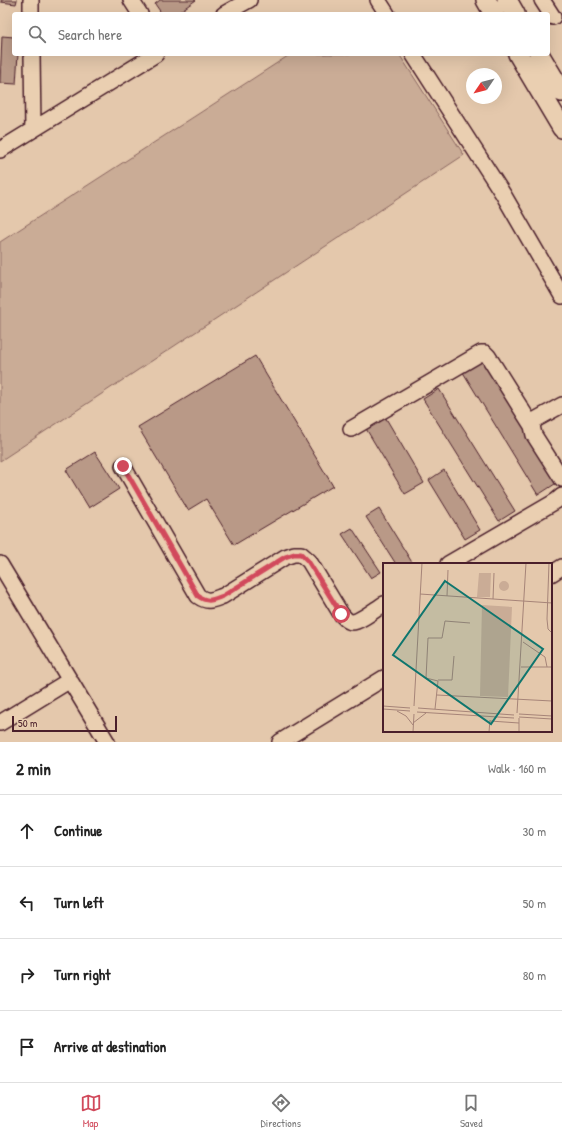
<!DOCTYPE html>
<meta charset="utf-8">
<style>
:root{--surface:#fff;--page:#f2f2f2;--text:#222;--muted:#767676;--line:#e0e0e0;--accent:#d1495b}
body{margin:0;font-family:"Patrick Hand",sans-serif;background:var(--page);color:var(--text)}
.compass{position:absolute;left:466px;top:68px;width:36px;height:36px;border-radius:50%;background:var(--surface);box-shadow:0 4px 16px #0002;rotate:235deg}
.scale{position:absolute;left:12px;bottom:10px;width:105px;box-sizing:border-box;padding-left:4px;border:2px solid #4a1f2b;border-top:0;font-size:11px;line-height:14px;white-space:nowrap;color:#4a1f2b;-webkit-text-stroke:3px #eacfb1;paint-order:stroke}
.stop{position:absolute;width:12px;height:12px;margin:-9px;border:3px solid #d1495b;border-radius:50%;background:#fff}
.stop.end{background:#d1495b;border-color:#fff;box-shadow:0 1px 4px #0008}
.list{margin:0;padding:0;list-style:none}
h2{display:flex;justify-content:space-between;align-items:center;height:52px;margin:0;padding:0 16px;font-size:17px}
h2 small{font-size:13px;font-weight:400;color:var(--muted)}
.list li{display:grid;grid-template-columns:26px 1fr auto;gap:12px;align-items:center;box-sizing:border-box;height:72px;padding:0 16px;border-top:1px solid var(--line)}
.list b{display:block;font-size:15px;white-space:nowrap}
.list em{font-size:13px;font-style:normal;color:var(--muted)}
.icon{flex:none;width:22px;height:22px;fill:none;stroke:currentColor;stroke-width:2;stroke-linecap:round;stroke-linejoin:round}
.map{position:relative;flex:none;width:562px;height:742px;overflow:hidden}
.search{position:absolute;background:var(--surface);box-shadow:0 4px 16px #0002;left:12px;right:12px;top:12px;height:44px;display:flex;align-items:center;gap:10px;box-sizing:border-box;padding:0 14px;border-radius:4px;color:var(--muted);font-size:15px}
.sheet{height:340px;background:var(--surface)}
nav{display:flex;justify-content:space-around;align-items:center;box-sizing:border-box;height:56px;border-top:1px solid var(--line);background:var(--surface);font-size:11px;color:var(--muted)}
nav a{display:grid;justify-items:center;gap:2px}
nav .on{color:var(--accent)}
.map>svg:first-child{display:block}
.green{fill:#caac96;stroke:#8a6660}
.building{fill:#b99987;stroke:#4a1f2b}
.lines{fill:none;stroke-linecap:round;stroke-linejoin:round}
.minor-casing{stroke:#4a1f2b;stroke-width:18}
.major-casing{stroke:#4a1f2b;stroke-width:22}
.minor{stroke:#eacfb1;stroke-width:15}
.major{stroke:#eacfb1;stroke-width:19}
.route{stroke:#d1495b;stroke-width:5}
.inset-road{fill:none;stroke:#a68478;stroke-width:1}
.view{fill:#0f766e;fill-opacity:0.15;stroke:#0f766e;stroke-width:2}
.inset-edge{fill:none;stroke:#4a1f2b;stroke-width:2}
</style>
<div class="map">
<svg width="562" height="742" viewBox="0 0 562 742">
<rect width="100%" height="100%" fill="#e4c8ac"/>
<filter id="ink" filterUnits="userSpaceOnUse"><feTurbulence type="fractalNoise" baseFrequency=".025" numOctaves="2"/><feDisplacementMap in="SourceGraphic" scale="8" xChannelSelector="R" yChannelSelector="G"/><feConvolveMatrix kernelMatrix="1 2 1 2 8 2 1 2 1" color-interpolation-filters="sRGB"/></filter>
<g filter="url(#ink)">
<!-- green -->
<path class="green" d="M291 54H399L464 155 0 461V242Z"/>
<!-- building -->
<path class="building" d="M1 0H17L16 4 1 2Z
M160 0H196L176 14H162L155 4Z
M2 36 14 37V54H18L16 84 0 83Z
M255 356 333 486 234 545 206 499 188 510 138 427Z
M481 357 558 482 538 495 461 369Z
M439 389 515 511 499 521 423 399Z
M384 415 424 483 405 494 365 427Z
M95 452 119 489 89 508 66 470Z
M444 470 480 530 465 539 429 480Z
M379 509 413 564H396L366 517Z
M352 528 381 572 371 578 342 534Z"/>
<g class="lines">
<!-- minor casing -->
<g class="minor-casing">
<path id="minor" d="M31 0V14
M131 0 140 14
M378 0 387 14
M542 0 553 17
M224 14 249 0
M32 54 33 130
M413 54 503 194 562 296
M0 150 156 54
M562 405 535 420 532 426 534 435 562 479
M351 429 481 353H485L488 356 532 426
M123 466 198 596C208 603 212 600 223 596L285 557 294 554H301L309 561 341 614C344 617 347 622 352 622 360 622 377 608 384 604
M0 564 107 742
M448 564 556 501 562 496
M551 574 562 567
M0 723 70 680
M280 742 384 678"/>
</g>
<!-- major casing -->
<g class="major-casing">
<path id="major" d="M486 0 494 14
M507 0 515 14
M518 54 562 128
M539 54 562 92"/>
</g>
<!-- minor -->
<use href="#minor" class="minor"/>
<!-- major -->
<use href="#major" class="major"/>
</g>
</g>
<g class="lines" filter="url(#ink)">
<!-- route -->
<path class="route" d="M123 466 198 596C208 603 212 600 223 596L285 557 294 554H301L308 561 341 614"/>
</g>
<!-- overview -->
<g transform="translate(383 563)">
<rect width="169" height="169" fill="#e4c8ac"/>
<path d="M96 10H108L107 34H94ZM116 23a5 5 0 1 1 10 0a5 5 0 1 1-10 0ZM99 42 129 44 125 134 97 133Z" fill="#caac96"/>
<path class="inset-road" d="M166 0 164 56 165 66 169 70M37 31 169 40M64 33 65 7M110 36 111 10M140 79 162 94 164 104M138 104H169M55 117H69L71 93M54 132 169 138M0 143 27 145M31 143 39 0M35 145 131 152M0 146 27 148M52 146 55 118 43 115 45 75H59L62 58 87 60M14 148 23 153 30 162M34 149 131 155M134 150 143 0M136 151 169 153M136 154 169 156M107 158 136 160M30 160 43 150M30 169 31 151M106 169 107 157M136 169V155"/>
<path class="view" d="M62 18 160 86 108 161 10 92Z"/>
<rect width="169" height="169" class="inset-edge"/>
</g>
</svg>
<svg class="compass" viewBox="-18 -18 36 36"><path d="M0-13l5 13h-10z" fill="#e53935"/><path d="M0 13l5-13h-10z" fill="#767676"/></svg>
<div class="scale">50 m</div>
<div class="stop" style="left:341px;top:614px"></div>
<div class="stop end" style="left:123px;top:466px"></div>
<div class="search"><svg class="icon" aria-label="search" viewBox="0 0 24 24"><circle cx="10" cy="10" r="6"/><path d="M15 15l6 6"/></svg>Search here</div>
</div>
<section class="sheet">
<h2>2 min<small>Walk · 160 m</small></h2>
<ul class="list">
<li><svg class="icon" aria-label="ahead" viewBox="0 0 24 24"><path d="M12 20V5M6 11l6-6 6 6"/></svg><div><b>Continue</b></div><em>30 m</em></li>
<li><svg class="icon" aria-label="left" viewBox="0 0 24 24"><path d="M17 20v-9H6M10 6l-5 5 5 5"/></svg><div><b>Turn left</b></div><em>50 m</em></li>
<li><svg class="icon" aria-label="right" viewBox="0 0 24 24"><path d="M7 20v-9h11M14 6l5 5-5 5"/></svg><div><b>Turn right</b></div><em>80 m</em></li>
<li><svg class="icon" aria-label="arrive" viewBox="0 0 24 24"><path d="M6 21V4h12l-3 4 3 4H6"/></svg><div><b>Arrive at destination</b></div></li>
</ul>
</section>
<nav>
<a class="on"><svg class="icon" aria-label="map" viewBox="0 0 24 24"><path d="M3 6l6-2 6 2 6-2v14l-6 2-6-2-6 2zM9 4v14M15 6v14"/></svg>Map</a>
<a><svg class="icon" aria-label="directions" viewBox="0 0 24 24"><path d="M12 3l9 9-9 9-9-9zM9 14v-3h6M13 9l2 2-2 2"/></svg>Directions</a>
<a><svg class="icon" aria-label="saved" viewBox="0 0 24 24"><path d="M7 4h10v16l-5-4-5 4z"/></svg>Saved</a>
</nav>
